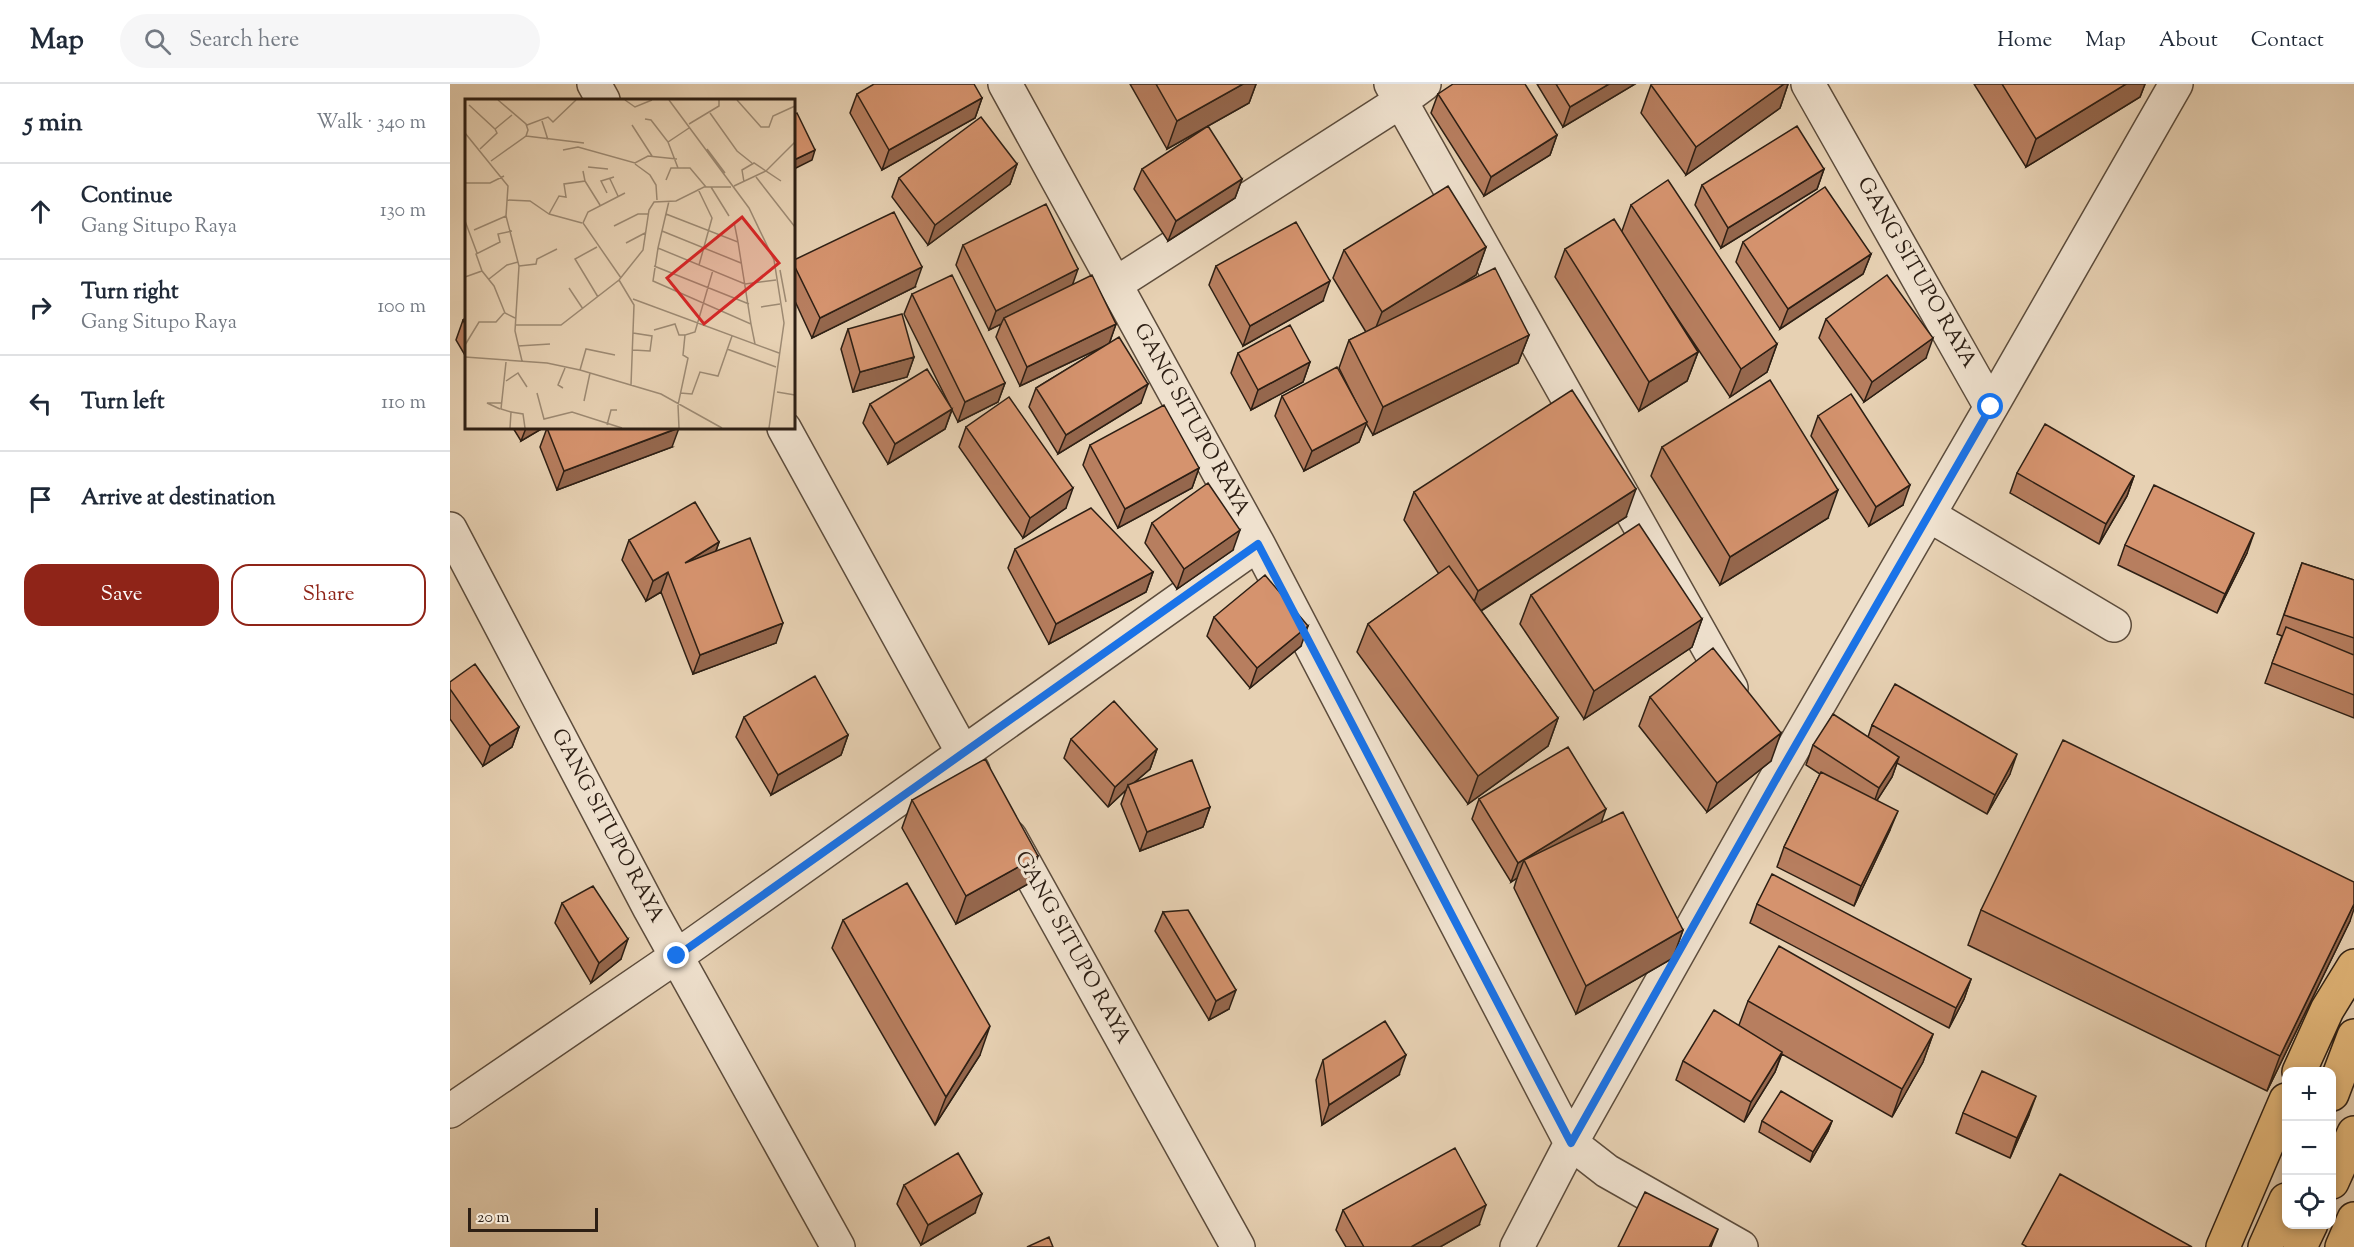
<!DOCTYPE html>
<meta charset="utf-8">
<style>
:root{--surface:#fff;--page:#f6f6f7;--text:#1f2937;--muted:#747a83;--line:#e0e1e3;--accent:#8f2418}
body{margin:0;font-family:"Sorts Mill Goudy",serif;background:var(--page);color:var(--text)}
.controls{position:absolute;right:18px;bottom:18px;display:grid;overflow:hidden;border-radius:12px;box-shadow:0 3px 9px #0003}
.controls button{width:54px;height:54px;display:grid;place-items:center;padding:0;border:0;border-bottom:2px solid var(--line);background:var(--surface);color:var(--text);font:30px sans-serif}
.scale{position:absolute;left:18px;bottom:15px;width:130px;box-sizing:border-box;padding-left:6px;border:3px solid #2d1f14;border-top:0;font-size:16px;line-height:21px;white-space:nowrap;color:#2d1f14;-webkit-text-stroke:4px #efe1ce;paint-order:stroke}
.stop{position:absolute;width:18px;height:18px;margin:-14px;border:4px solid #1a73e8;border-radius:50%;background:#fff}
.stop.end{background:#1a73e8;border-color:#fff;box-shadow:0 2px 6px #0008}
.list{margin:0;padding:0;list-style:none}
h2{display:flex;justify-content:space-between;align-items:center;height:78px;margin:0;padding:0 24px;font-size:26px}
h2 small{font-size:20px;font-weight:400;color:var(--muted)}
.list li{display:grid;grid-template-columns:39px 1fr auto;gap:18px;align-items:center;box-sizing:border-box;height:96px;padding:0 24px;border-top:2px solid var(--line)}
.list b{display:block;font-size:22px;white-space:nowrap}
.list p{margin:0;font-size:20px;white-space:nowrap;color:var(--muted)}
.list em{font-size:20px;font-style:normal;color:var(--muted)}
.actions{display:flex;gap:12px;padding:18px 24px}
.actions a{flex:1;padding:14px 0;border:2px solid var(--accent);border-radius:18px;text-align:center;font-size:21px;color:var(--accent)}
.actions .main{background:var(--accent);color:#fff}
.icon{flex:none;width:33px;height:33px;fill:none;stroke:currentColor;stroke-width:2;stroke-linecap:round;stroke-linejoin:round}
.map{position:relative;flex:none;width:1904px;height:1163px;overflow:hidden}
header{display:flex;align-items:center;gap:36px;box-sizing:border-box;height:84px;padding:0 30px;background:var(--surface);border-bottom:2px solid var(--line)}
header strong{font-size:28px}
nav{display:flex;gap:33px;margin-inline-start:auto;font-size:21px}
.search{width:420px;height:54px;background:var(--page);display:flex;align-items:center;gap:15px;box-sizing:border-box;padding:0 21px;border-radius:33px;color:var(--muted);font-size:22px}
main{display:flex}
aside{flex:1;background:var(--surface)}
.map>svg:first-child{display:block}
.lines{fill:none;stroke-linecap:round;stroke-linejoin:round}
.street-casing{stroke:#5c4c3c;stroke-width:36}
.highway-casing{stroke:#2d1f14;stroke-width:36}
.street{stroke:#efe1ce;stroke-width:33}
.highway{stroke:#e4b87a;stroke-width:33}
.wall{fill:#b77e5f;stroke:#2d1f14;stroke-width:1.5}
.shaded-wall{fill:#95674d;stroke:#2d1f14;stroke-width:1.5}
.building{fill:#d5936e;stroke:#2d1f14;stroke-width:1.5}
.route{stroke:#1a73e8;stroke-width:8}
.labels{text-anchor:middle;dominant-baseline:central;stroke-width:6;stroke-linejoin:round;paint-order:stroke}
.street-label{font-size:21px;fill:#2d1f14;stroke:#efe1ce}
.inset-road{fill:none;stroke:#9d8a73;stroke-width:1.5}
.view{fill:#d62828;fill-opacity:0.15;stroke:#d62828;stroke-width:3}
.inset-edge{fill:none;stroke:#2d1f14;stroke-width:3}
</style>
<header>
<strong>Map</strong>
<div class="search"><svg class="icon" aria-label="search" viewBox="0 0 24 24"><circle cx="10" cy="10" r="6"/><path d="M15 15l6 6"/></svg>Search here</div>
<nav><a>Home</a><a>Map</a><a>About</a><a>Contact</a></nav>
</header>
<main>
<aside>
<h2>5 min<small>Walk · 340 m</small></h2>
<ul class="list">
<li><svg class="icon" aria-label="ahead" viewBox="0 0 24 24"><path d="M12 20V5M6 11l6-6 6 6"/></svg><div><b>Continue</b><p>Gang Situpo Raya</p></div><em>130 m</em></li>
<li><svg class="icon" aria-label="right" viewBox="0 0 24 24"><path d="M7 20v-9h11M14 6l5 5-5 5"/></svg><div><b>Turn right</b><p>Gang Situpo Raya</p></div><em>100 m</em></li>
<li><svg class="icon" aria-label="left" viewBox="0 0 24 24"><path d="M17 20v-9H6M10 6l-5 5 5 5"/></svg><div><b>Turn left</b></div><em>110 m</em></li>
<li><svg class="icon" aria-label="arrive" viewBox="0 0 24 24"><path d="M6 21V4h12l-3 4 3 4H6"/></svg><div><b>Arrive at destination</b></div></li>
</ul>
<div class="actions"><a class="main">Save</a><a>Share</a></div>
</aside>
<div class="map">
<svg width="1904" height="1163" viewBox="0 0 1904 1163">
<rect width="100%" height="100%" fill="#e7d1b3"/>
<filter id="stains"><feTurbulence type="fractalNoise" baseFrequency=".00333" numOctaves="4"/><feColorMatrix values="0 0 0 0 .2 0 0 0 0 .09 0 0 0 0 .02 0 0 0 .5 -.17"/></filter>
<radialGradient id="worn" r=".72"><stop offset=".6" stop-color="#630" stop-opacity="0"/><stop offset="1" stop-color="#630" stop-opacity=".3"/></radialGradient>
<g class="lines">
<!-- street casing -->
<g class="street-casing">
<path id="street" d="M144 0 153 16
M555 0 808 460 1121 1059 1157 1087 1291 1163
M941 0 1281 604
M667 199 951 17 974 0
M1541 323 1726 0
M334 344 523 687
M1479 431 1664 541
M0 445 200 825 388 1163
M560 753 788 1163
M0 1027 227 872 808 460
M1067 1163 1121 1059 1329 689 1541 323 1358 0"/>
</g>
<!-- highway casing -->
<g class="highway-casing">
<path id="highway" d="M1849 988 1877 926 1904 882
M1882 1010 1904 952
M1882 1098 1904 1049
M1773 1163 1836 1016
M1815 1163 1836 1116
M1850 1163 1861 1140
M1892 1163 1904 1135"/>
</g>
<!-- street -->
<use href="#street" class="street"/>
<!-- highway -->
<use href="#highway" class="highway"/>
</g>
<!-- wall -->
<path class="wall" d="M680 0H806L799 19 717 65Z
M1087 0H1185L1113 43Z
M1202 0H1338L1330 24 1236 91 1191 29 1201 1Z
M1524 0H1695L1690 13 1576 83Z
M407 10 532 14 525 34 432 86 400 29Z
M988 10 1107 51 1100 71 1034 112 981 29Z
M567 80 560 100 478 161 442 113 449 94Z
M692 85 792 95 785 114 718 157 684 105Z
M1374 85 1367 105 1271 164 1245 121 1252 101Z
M1181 121 1327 260 1317 288 1280 313 1201 195 1248 268 1237 297 1189 327 1105 193 1115 165 1172 147Z
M1293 158 1421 170 1413 190 1330 245 1286 178Z
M513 161 623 200 666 240 659 260 691 319 608 370 579 323 586 304 657 261 570 302 546 253 551 240 539 246 506 181Z
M1036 163 1026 191 1006 203 1079 251 1068 279 923 351 916 339 909 358 854 387 825 332 832 312 909 324 889 284 899 256 916 248 883 194 894 166Z
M344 176 465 203 362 254 344 215Z
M766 182 873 217 793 262 759 201Z
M462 210 555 299 548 318 508 338 502 326 495 345 438 380 413 339 420 320 500 322 454 230Z
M16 234V273L6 256 13 236Z
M1376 235 1476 274 1414 318 1369 254Z
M398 245 464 273 457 293 403 308 391 265Z
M788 269 860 278 853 298 801 326 781 289Z
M1368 332 1453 421 1419 442 1361 352Z
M516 343 616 424 573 454 509 363Z
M63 344H93L71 357Z
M97 344 222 363 107 406 90 363Z
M640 361 749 384 742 404 668 444 633 381Z
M1212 363 1378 434 1270 501 1201 392Z
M1567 389 1684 392 1677 412 1649 460 1560 409Z
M964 408 1176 433 1031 527 1108 634 1098 662 1018 720 907 568 918 540 989 490 954 436Z
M702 439 783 466 727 505 695 459Z
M179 456 269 458 266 467 326 559 243 590 211 508 196 517 172 476Z
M1675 461 1797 469 1767 529 1668 481Z
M565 465 703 488 696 508 599 560 558 484Z
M1852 479 1904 496V634L1815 599 1832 552 1827 550Z
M1081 511 1252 535 1242 563 1134 635 1070 540Z
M764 533 851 562 800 604 757 552Z
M0 598 69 643 62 663 33 682 0 635Z
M1200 613 1321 677 1257 728 1189 642Z
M294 633 398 651 391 671 321 711 286 653Z
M1422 641 1560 690 1537 730 1447 679 1442 693 1427 716 1440 746 1404 822 1327 783 1334 763 1370 690 1356 681 1363 661 1418 653Z
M621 655 707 665 700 685 685 698 760 723 753 743 690 767 671 720 676 706 658 723 614 674Z
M1029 715 1151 739 1233 846 1223 874 1126 930 1064 804 1067 794 1061 798 1022 735Z
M462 716 578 800 506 840 452 744Z
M112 819 171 875 141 899 105 839Z
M1307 820 1521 895 1514 915 1499 944 1300 839Z
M1531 826 1900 837 1817 1007 1518 861Z
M713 828 779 925 759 936 705 847Z
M393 836 530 971 485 1041 382 864Z
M1298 917 1483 950 1473 978 1442 1033 1332 970 1325 988 1294 1038 1226 996 1233 977 1289 941Z
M873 976 949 991 872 1041 866 996Z
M1513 1029 1579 1031 1560 1074 1506 1049Z
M1312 1037H1382L1378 1047 1360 1078 1309 1048Z
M454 1101 525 1129 471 1161 447 1120Z
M893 1126 1029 1141 990 1163H896L886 1146Z"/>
<!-- shaded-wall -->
<path class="shaded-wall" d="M793 0H806L799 19 717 65 727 37Z
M1159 0H1185L1113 43 1120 23Z
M1334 0H1338L1330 24 1236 91 1246 63Z
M1676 0H1695L1690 13 1576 83 1586 55Z
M532 14 525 34 432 86 439 66Z
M1107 51 1100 71 1034 112 1041 93Z
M365 66 362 76 344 85V76Z
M567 80 560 100 478 161 485 141Z
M1374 85 1367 105 1271 164 1278 144Z
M792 95 785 114 718 157 726 137Z
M1036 163 1026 191 921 256 932 228Z
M1421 170 1413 190 1330 245 1338 225Z
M472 183 465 203 362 254 370 234Z
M628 185 621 205 554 234 551 240 539 246 546 227Z
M880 197 873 217 793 262 800 242Z
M666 240 659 260 570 302 577 283Z
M1079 251 1068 279 923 351 933 323Z
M1483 254 1476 274 1414 318 1422 298Z
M1327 260 1317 288 1280 313 1291 285Z
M1248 268 1237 297 1189 327 1199 298Z
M464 273 457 293 403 308 410 288Z
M860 278 853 298 801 326 808 306Z
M555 299 548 318 508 338 515 318Z
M698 300 691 319 608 370 616 351Z
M502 325 495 345 438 380 445 360Z
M917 338 909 358 854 387 862 367Z
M76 344H93L71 357Z
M229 344 222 363 107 406 114 387Z
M749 384 742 404 668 444 675 425Z
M1684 392 1677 412 1649 460 1656 440Z
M1460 401 1453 421 1419 442 1426 423Z
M623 404 616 424 573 454 580 434Z
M1186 405 1176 433 1018 535 1028 507Z
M1388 406 1378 434 1270 501 1280 473Z
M790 446 783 466 727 505 734 485Z
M1804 449 1797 469 1767 529 1775 510Z
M269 458 262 478 235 479Z
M218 488 211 508 196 517 203 497Z
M703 488 696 508 599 560 606 540Z
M1252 535 1242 563 1134 635 1144 607Z
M333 539 326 559 243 590 250 571Z
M858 542 851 562 800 604 807 584Z
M1108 634 1098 662 1018 720 1028 692Z
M69 643 62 663 33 682 40 662Z
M1331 649 1321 677 1257 728 1267 699Z
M398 651 391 671 321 711 328 691Z
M707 665 700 685 679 703 678 701 676 706 658 723 665 703Z
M1567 670 1560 690 1537 730 1545 711Z
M1449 673 1442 693 1422 724 1429 704Z
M760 723 753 743 690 767 697 748Z
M1156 725 1149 745 1074 776 1067 794 1061 798 1068 779Z
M1448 727 1440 746 1404 822 1411 802Z
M588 772 578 800 506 840 516 812Z
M1904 820V825L1900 837 1817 1007 1830 972Z
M1233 846 1223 874 1126 930 1136 902Z
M178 855 171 875 141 899 149 879Z
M1521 895 1514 915 1499 944 1506 924Z
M786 906 779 925 759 936 766 917Z
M540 942 530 971 485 1041 496 1013Z
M1483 950 1473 978 1442 1033 1452 1005Z
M1332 968 1325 988 1294 1038 1301 1018Z
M956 971 949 991 872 1041 879 1021Z
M1586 1012 1579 1031 1560 1074 1567 1054Z
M1382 1037 1378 1047 1360 1078 1363 1068Z
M532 1110 525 1129 471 1161 478 1141Z
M1036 1121 1029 1141 990 1163H961Z
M1268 1145 1261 1163H1259Z"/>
<!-- building -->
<path class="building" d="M424 0H524L532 14 439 66 407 10Z
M706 0H793L727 37Z
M1003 0H1075L1107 51 1041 93 988 10Z
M1106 0H1159L1120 23Z
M1202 0H1334L1246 63 1201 1Z
M1552 0H1676L1586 55Z
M347 29 365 66 344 76V31Z
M531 33 567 80 485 141 449 94Z
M758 42 792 95 726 137 692 85Z
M1347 42 1374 85 1278 144 1252 101Z
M1218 96 1327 260 1291 285 1181 121Z
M998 102 1036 163 932 228 894 166Z
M1375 103 1421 170 1338 225 1293 158Z
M596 120 628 185 546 227 513 161Z
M444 128 472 183 370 234 344 181V176Z
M1164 135 1248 268 1199 298 1115 165Z
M846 138 880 197 800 242 766 182Z
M1045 184 1079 251 933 323 899 256Z
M502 191 555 299 515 318 462 210Z
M642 191 666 240 577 283 554 234Z
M1437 191 1483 254 1422 298 1376 235Z
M452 230 464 273 410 288 398 245Z
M16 234V242L13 236Z
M840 241 860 278 808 306 788 269Z
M669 253 698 300 616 351 586 304Z
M887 283 917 338 862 367 832 312Z
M477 285 502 325 445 360 420 320Z
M1320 296 1388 406 1280 473 1212 363Z
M1122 306 1186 405 1028 507 964 408Z
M1401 310 1460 401 1426 423 1368 332Z
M559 313 623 404 580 434 516 343Z
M714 321 749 384 675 425 640 361Z
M1595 340 1684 392 1656 440 1567 389Z
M97 344H228L114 387Z
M758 399 790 446 734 485 702 439Z
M1704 401 1804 449 1775 510 1675 461Z
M245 418 269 458 235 479 300 454 333 539 250 571 218 488 203 497 179 456Z
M641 424 703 488 606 540 565 465Z
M1189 440 1252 535 1144 607 1081 511Z
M1852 479 1904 496V554L1834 531Z
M999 482 1108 634 1028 692 918 540Z
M815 491 858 542 807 584 764 533Z
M1836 543 1904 571V611L1822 579Z
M1263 564 1331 649 1267 699 1200 613Z
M25 580 69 643 40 662 0 605V598Z
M365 592 398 651 328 691 294 633Z
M1445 600 1567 670 1545 711 1422 641Z
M664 617 707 665 665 703 621 655Z
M1383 630 1449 673 1429 704 1363 661Z
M1613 656 1904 798V820L1830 972 1531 826Z
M1118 663 1156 725 1068 779 1029 715Z
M535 675 588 772 516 812 462 716Z
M742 676 760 723 697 748 678 701Z
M1371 688 1448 727 1411 802 1334 763Z
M1173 728 1233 846 1136 902 1074 776Z
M1322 790 1521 895 1506 924 1307 820Z
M457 799 540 942 496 1013 393 836Z
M143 802 178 855 149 879 112 819Z
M738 826 786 906 766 917 713 828Z
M1329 862 1483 950 1452 1005 1298 917Z
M1264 926 1332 968 1301 1018 1233 977Z
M935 937 956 971 879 1021 873 976Z
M1532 987 1586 1012 1567 1054 1513 1029Z
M1331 1007 1382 1037 1363 1068 1312 1037Z
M1005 1064 1036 1121 961 1163H914L893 1126Z
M508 1069 532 1110 478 1141 454 1101Z
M1610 1090 1742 1163H1577L1572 1160Z
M1195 1108 1268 1145 1259 1163H1168Z
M599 1153 603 1163H577Z"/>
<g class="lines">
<!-- route -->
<path class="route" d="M227 872 808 460 1121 1059 1329 690 1541 323"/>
</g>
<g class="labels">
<!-- street labels -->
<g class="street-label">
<text transform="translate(1466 189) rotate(60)">GANG SITUPO RAYA</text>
<text transform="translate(741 336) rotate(61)">GANG SITUPO RAYA</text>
<text transform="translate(157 742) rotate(62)">GANG SITUPO RAYA</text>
<text transform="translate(622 864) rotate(61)">GANG SITUPO RAYA</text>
</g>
</g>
<!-- overview -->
<g transform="translate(15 15)">
<rect width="330" height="330" fill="#e7d1b3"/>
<path class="inset-road" d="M160 1 170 8 187 1M204 1 284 109 309 161 319 224 304 329M272 1 296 28H304L308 17 330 7M4 6 30 30 47 16M245 14 272 52 287 64M180 20 186 21 203 43 224 29M77 22 83 41M224 25 254 7V1M62 26 83 18 88 23 111 1M167 26 187 57M0 34 43 87 41 117 54 167 50 232 57 262M61 37 119 44M203 43 213 69M15 50 32 34 30 30M242 50 260 74M98 51 113 48 170 64 183 57 212 60M26 62 61 37 63 31 61 25 33 1M170 65 185 76 191 86 192 101M123 68 143 70M291 78 330 128M145 80 153 97M201 81 206 69H225L241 88M120 82 135 106M279 83 277 71 289 64 316 82M0 84H25L39 77M269 87 301 72 330 43M246 88 264 117M233 90 247 119 234 166M142 94 136 82 149 78M42 101 65 102 84 115 94 97 101 98 99 85 120 82 118 72M84 115 117 124M201 115 273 143 286 225M0 122 12 154M269 123 273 143M149 127 173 115H183M9 131 41 117M197 132 276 164M161 144 180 134M132 148 110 160 133 198M193 149 204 102M54 167 71 165 72 160 92 150M189 167 284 205M315 171 321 203M17 172 11 155 35 143 33 135 47 132M0 178 17 172 29 187 40 214 50 219M156 179 118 124 123 113 160 94M24 180 42 166 53 163M154 181 169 206 166 286M104 189 118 210M168 200 314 254M296 208 315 205M50 226H96L154 181 178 151 184 111 189 103 211 102 239 88H266M189 231 210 225 214 236H220M290 245 286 225 188 182 193 149 280 185 311 181M0 246 14 223H31L39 214M53 247 85 245M262 250 311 268M168 251 185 252 187 237 168 234M0 258 82 264 115 271 196 295 257 329M41 263 36 310 46 313 45 329M115 271 121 250 150 256M41 282 53 274 62 288M98 289 93 286 100 269M312 293 330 296M72 294 79 320 107 313 157 329M215 294 227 295 235 273 253 277 267 237M119 302 125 274M35 310 22 304H37M46 313 58 315 60 329M142 326 146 311H152M214 329 213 306 223 259 218 256 220 236 230 233 248 171"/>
<path class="view" d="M277 118 314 164 239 225 202 179Z"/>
<rect width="330" height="330" class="inset-edge"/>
</g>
<rect width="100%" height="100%" filter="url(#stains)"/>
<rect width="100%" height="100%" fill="url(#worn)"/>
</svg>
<div class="controls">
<button>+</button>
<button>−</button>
<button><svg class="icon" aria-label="locate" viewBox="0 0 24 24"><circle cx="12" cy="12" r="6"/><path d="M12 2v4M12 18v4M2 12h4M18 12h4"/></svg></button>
</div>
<div class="scale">20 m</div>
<div class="stop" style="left:1541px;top:323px"></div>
<div class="stop end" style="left:227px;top:872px"></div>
</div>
</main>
